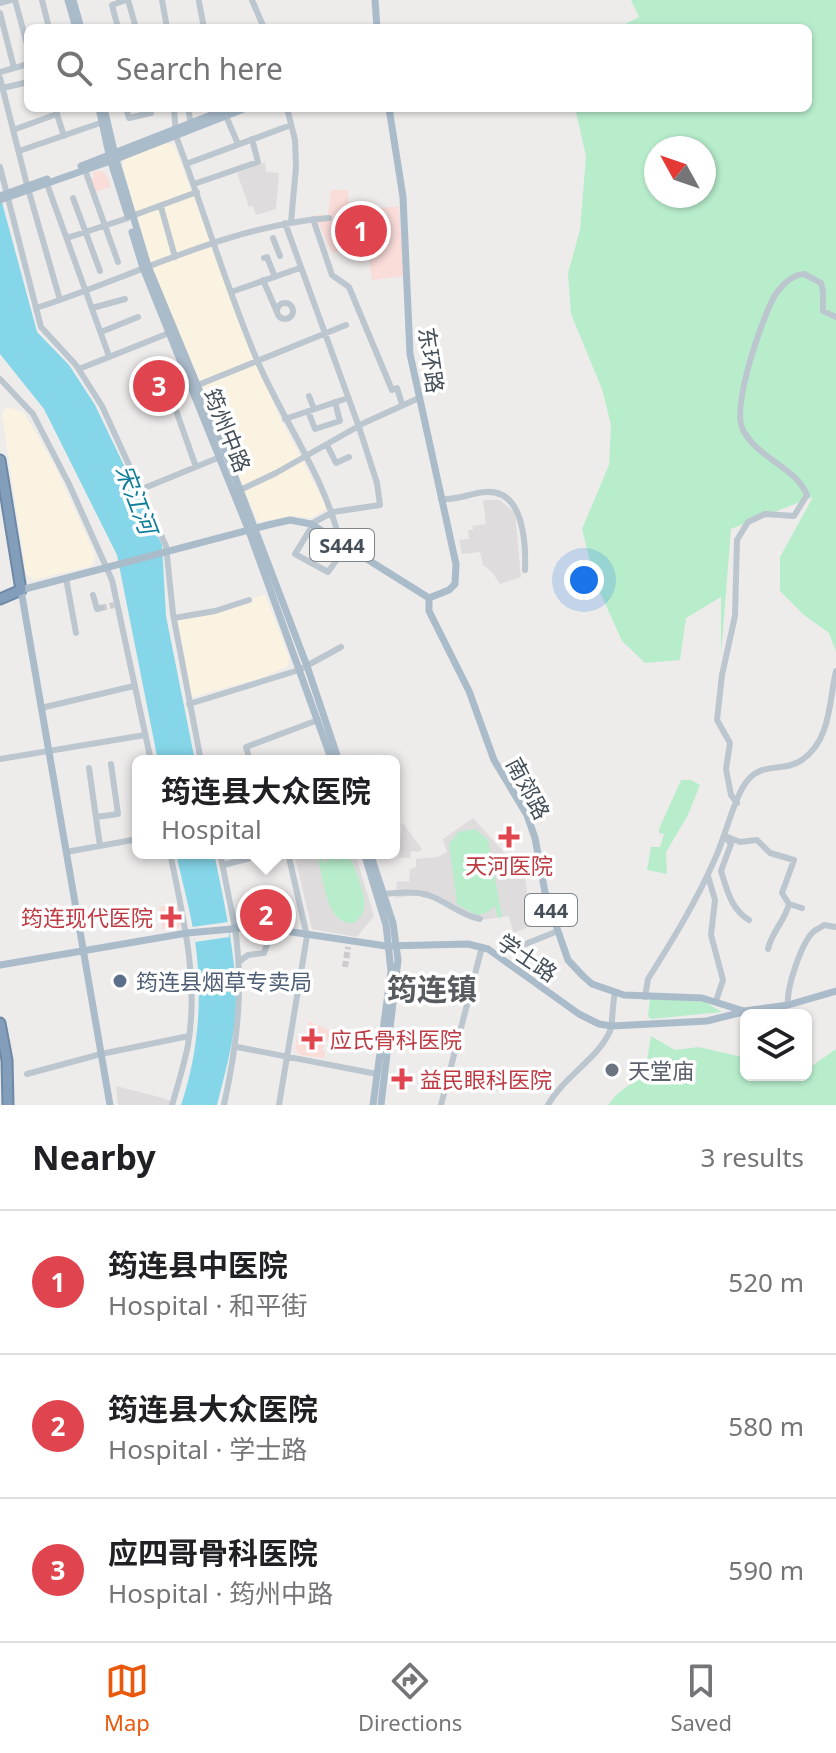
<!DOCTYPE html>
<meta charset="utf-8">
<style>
:root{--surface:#fff;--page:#f2f2f2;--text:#202124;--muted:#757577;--line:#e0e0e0;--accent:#ea580c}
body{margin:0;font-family:"Noto Sans","Noto Sans SC",sans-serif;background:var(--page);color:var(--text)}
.controls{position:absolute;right:24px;bottom:24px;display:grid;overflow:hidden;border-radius:12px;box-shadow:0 2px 6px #0004}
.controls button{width:72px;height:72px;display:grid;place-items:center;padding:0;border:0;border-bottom:2px solid var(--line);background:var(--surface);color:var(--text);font:40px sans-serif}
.compass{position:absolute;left:644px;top:136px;width:72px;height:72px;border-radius:50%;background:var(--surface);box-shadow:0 2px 6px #0004;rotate:310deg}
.you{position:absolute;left:584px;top:580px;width:28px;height:28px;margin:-20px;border:6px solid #fff;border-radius:50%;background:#1a73e8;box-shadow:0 0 0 12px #1a73e833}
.badge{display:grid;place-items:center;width:52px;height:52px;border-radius:50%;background:var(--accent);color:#fff;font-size:26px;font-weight:700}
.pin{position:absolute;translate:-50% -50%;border:4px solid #fff;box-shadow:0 2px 8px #0006}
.popup{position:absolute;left:132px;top:755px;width:268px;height:104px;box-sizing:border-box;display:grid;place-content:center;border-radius:12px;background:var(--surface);filter:drop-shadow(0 2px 6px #0005);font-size:26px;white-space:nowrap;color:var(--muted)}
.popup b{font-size:30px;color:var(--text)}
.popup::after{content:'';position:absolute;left:50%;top:100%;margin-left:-16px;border:16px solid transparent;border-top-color:var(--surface)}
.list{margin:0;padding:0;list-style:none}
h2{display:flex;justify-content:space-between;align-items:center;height:104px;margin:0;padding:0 32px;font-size:34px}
h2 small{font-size:26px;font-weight:400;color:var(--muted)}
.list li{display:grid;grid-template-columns:52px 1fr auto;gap:24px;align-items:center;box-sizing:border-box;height:144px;padding:0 32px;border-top:2px solid var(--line)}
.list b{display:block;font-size:30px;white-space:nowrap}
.list p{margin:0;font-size:26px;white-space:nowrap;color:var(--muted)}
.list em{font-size:26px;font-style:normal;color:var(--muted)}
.icon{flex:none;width:44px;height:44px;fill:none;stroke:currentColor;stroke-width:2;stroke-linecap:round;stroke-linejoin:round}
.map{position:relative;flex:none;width:836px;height:1105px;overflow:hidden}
.search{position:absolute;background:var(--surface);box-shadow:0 2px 6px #0004;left:24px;right:24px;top:24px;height:88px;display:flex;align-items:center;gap:20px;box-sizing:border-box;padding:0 28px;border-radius:12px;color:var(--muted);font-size:30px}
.sheet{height:536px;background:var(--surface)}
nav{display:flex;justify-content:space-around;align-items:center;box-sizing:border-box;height:112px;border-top:2px solid var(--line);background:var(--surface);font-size:22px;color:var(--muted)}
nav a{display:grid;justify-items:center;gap:4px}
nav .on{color:var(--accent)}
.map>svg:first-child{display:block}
.commercial{fill:#fbf3e2}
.education{fill:#dfdcdd}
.medical{fill:#fadcd9}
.green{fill:#b8edcc;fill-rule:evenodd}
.water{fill:#85d6e9}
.pier{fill:#eeebeb}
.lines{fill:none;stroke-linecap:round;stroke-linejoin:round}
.minor-tunnel{stroke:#ccccce;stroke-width:6;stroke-dasharray:6 3;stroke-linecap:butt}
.highway-casing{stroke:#6e89a6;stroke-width:13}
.minor{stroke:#bcc6ce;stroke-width:6}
.major{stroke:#aabbca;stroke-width:7}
.highway{stroke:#839eba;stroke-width:9}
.health-dot{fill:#e0444e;stroke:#fff;stroke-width:3}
.service-dot{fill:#5c6f8a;stroke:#fff;stroke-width:3}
.worship-dot{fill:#6b7280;stroke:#fff;stroke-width:3}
.labels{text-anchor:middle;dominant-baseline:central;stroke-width:7;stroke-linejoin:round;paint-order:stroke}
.shield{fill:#fff;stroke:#7c848a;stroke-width:2}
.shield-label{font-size:20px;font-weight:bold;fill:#444f58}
.street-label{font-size:22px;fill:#444f58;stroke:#fff}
.health-label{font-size:22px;fill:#be3a42;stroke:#fff;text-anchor:start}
.service-label{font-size:22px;fill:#4e5e75;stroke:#fff;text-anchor:start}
.worship-label{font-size:22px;fill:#5b616d;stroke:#fff;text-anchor:start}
.water-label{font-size:24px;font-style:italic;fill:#0e7e9a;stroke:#fff}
.district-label{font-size:30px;font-weight:bold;fill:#585c60;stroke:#fff}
</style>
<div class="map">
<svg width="836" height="1105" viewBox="0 0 836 1105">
<rect width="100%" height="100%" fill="#eeebeb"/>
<!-- commercial -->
<path class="commercial" d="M164 143 174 145 251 349 279 416 325 504 326 509 311 518 293 516 258 522 153 272 121 171 125 158Z
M11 408 24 413 56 468 93 551 95 560 91 566 33 580 26 573 2 414 5 409Z
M265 595 289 657 288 666 261 678 191 697 178 621Z"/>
<!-- education -->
<path class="education" d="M265 162 266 172 279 173 276 209 256 215 253 206 249 207 237 173Z
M483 500H500L515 513 521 577 500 584 492 572 483 565 480 552 462 554 459 540 469 539 468 530H473L472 526 486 524Z
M473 818 504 852 524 867 531 926 513 933 509 916 474 921 433 900 417 895 395 898 397 881 409 882 410 869 416 867V859L437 857 447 852 443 839Z
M402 822 422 849 418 852 411 851 410 858H399Z
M294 853H355L374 916 357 937 312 929Z
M116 1086 163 1098 171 1101 169 1105H118Z"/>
<!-- medical -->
<path class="medical" d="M101 170 108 178 111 187 95 192 91 179 94 177 93 173Z
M331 190H348L349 205 354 211 399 206 404 276 372 280 369 255 376 253 375 247 332 253 315 215H328Z
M179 904 183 926 163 930 159 907Z
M308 1021 332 1031 322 1050 325 1051 324 1058 300 1055 295 1048 298 1035 305 1036Z"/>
<!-- green -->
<path class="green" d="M631 0H836V652L829 633 804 615 780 591V557L813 497 731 529 721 656V597L686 618 680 660 645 663 622 641 595 581 582 529 609 465 611 425 602 389 571 314 568 273 580 230 586 156 575 108H808V28H617L639 17ZM656 148H704V196H656Z
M681 780H691L700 785 688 815 666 852 667 874 647 870 651 847H660L664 834 659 833V829Z
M475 829 488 840 502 917 498 918 495 906 486 913 476 915 457 904 449 844 458 832Z
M339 853 352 861C358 880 376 910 353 923 326 925 324 880 318 860L322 858 324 864 331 856Z
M650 998 705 1002 722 1012 651 1019 648 1016Z
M651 1036 675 1050 699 1047 746 1058V1075H806V1070L836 1049V1105H608L615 1096 645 1072Z"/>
<!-- water -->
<path class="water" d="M0 195 37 332 69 365 95 405 162 545 166 616 195 761H158L117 555 44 409 0 354Z
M176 853H214C224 902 240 970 235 1020 232 1049 224 1077 217 1105H181C197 1058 202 1007 197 957 194 922 183 887 176 853Z"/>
<!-- pier -->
<path class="pier" d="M228 922 229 937 195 942 192 927Z"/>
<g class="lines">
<!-- minor-tunnel -->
<path class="minor-tunnel" d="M167 376 180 370
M101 608 114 605
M345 967 348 947"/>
<!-- highway casing -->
<g class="highway-casing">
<path id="highway" d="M0 460 21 590 0 599
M0 1023 7 1060 8 1105"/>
</g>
<!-- minor -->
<path class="minor" d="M15 0 28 48
M42 0 49 28
M128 0 136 28
M162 0 167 28
M252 0 264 28
M199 2 204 28
M0 3 11 0
M0 13 14 68
M118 28 112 5 126 0
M0 72 28 64
M0 78 27 185 60 300
M3 88 28 82
M55 108 64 136
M126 108 129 118 151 113 149 108
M174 108 176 136C204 211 226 287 257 360 283 421 326 478 340 543
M188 108 191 124
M287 108 295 140 296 167 291 222
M226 116 238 144
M13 130 57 114
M19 151 103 122
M186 164 291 125
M0 167 41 327 76 365 102 406 166 546 173 614 201 761
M85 170 118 262
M47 184 109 356
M194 184 258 162 252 139
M73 198 100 271
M161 207 175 257
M132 216 197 192
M313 219 332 275 349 287 392 390 397 388 402 404
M285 223 359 427 377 483 380 505 333 512 311 524V528L295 554 328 572 346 547
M67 238 128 218
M273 238 280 256
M264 258 267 257 275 277
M263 280 277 312
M231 292 300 268
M277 311a8 8 0 1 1 16 0a8 8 0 1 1-16 0Z
M36 308C133 277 226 226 329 218
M92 308 125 299
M101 332 138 317
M79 369 169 333
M0 379 33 414 69 484 112 580 151 761
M145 385 167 376
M198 385 346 325
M309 396 314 409
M172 399 196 467
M308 411 315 429 340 421 335 402
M285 419 348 398
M327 445 336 463 349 457
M142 489 220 457
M240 490 276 473 364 423 419 398
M441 499C461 500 469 493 486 492 524 489 526 544 525 570
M66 578 76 633
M93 595 97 609 101 608
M174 618 215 611 249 600
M189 704 299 670 341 647
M41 708 134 686
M0 759 145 735
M250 761 246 747 318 720
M89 768 100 846
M737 803 731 795 726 769 730 743 717 720 722 675 735 616 737 540 748 522 765 514 794 516 807 495C796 467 758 459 743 430 731 407 762 318 775 295 782 285 791 275 804 274L821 283 823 291V311L836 317
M96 817 118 814 111 764
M725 836 740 842 757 840 770 853 794 860 782 893 789 904 802 908
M727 839 731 844 721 871C727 890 731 909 749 920
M66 852 138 839
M170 853C183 916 199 980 188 1045 184 1065 178 1085 172 1105
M220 853 235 928 232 929
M223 865 270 853
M708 876 715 900 711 935 723 980 716 1001
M383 894C398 893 413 891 428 895 446 901 460 915 480 919
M768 949C772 931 785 921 789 904
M498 955 558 931
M240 961 248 955 264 953 269 938 275 939 277 930
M645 997 648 979C672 941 696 902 714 861 725 838 731 808 743 787 759 759 781 774 802 760 831 740 829 701 836 671
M788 1005C786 989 801 944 813 932 816 929 821 928 824 925L836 927
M237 1047 377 1074
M27 1074 101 1054 189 1036
M224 1105C237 1045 244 989 235 928
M279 1105 307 936 288 853
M441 1105 482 947
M548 1105C563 1077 598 1059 610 1031 613 1024 612 1004 615 993"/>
<!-- major -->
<path class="major" d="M68 0 76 28
M73 0 81 28
M375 0 377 28
M99 108 110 159 128 216
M104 108 116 159 148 266 232 469 307 666 339 761
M389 108 403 197 410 354 456 564 455 584 449 590 429 598
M81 166 229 108
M0 196 47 179
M0 200 116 159 246 108
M132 232 143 268 249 531 332 761
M429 598V611L469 691 494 760 527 815 535 838 545 892 558 931 568 960 583 976 592 984 624 995 702 998 744 1011 788 1005 836 991
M364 853 386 925 391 971 373 1105
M370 853 393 923 398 960 381 1105
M235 928 272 929 386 946 468 944 488 949 579 1014 599 1024 612 1026 707 1021 743 1012
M0 965 187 933 232 929
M110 1105 21 590 268 525 290 520 311 524 429 598"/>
<!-- highway -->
<use href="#highway" class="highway"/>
</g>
<!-- markers -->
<g class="health-dot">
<path d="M505 825h8v8h8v8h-8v8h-8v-8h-8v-8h8z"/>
<path d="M167 905h8v8h8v8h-8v8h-8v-8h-8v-8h8z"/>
<path d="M308 1027h8v8h8v8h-8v8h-8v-8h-8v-8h8z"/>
<path d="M398 1067h8v8h8v8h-8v8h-8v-8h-8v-8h8z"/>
</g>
<circle class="service-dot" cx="120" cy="981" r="8"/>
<circle class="worship-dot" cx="612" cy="1070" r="8"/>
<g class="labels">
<!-- shield labels -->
<g class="shield">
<rect x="310" y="529" width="64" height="32" rx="6"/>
<rect x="525" y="894" width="52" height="32" rx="6"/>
</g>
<g class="shield-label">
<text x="342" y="545">S444</text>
<text x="551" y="910">444</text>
</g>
<!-- street labels -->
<g class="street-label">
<text transform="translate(432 360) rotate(82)">东环路</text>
<text transform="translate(228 430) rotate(68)">筠州中路</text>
<text transform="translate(529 788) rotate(62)">南郊路</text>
<text transform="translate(528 957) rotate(34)">学士路</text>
</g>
<!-- health labels -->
<g class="health-label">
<text x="509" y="865" text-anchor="middle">天河医院</text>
<text x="153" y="917" text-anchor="end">筠连现代医院</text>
<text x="330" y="1039">应氏骨科医院</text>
<text x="420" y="1079">益民眼科医院</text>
</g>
<!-- service labels -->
<g class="service-label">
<text x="136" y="981">筠连县烟草专卖局</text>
</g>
<!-- worship labels -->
<g class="worship-label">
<text x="628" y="1070">天堂庙</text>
</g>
<!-- water labels -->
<g class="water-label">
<text transform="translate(137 499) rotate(69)">宋江河</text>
</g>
<!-- district labels -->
<g class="district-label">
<text x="432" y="988">筠连镇</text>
</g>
</g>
</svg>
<div class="controls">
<button><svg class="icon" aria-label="layers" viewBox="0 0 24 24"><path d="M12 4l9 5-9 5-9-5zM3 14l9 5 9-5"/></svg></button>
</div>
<svg class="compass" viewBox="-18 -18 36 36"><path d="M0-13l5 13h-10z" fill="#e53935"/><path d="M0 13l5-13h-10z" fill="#757577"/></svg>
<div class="you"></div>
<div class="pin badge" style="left:361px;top:231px;background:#e0444e">1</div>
<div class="pin badge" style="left:266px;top:915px;background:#e0444e">2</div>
<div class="popup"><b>筠连县大众医院</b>Hospital</div>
<div class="pin badge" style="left:159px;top:386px;background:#e0444e">3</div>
<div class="search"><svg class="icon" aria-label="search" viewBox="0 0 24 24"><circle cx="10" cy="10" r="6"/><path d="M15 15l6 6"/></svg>Search here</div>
</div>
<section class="sheet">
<h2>Nearby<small>3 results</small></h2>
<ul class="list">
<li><span class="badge" style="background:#e0444e">1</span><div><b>筠连县中医院</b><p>Hospital · 和平街</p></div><em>520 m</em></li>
<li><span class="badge" style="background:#e0444e">2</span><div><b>筠连县大众医院</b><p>Hospital · 学士路</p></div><em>580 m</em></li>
<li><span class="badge" style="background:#e0444e">3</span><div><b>应四哥骨科医院</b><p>Hospital · 筠州中路</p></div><em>590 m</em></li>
</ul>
</section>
<nav>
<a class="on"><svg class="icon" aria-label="map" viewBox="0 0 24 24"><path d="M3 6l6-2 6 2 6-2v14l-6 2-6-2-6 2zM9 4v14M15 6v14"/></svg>Map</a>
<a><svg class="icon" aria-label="directions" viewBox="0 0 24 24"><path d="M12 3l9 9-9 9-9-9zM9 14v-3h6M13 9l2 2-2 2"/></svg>Directions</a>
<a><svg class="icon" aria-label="saved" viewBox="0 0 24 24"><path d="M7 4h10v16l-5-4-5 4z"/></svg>Saved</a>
</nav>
